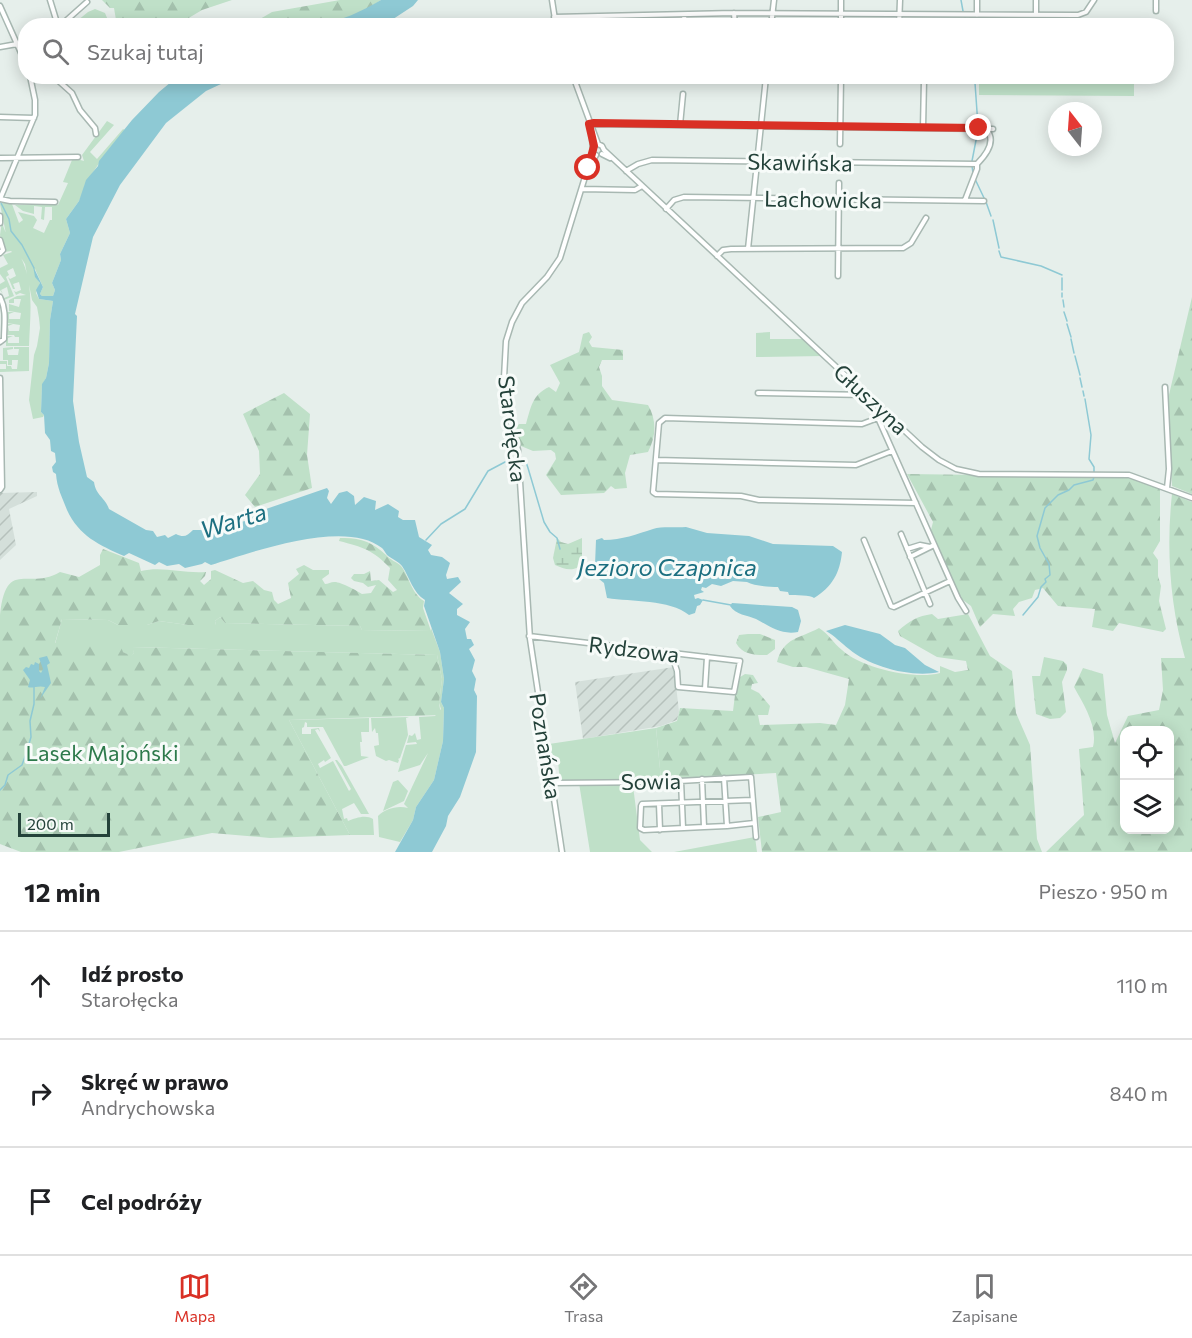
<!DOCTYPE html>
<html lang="pl">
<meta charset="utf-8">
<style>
:root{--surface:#fff;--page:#f2f2f2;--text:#202124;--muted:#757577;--line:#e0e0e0;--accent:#d93025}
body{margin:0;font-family:Commissioner,sans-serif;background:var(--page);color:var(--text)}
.controls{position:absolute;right:18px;bottom:18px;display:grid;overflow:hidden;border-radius:12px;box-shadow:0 3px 15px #0003}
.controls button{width:54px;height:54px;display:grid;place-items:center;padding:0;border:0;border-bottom:2px solid var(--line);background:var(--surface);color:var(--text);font:30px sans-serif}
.compass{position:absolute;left:1048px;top:102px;width:54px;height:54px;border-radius:50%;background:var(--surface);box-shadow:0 3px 15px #0003;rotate:343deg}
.scale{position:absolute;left:18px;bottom:15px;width:92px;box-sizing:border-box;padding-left:6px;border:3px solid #24423a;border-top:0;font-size:16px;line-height:21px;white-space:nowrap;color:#24423a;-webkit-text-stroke:4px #f7fbf9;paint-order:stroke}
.stop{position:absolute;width:18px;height:18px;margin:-14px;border:4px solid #d93025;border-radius:50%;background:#fff}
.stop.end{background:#d93025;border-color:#fff;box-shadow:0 2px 6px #0008}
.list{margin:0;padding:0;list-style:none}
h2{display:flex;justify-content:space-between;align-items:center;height:78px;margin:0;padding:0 24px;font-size:26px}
h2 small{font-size:20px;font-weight:400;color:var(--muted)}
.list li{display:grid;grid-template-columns:39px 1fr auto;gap:18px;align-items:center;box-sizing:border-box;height:108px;padding:0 24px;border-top:2px solid var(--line)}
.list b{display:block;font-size:22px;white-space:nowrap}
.list p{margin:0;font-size:20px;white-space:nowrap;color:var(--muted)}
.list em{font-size:20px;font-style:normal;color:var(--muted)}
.icon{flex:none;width:33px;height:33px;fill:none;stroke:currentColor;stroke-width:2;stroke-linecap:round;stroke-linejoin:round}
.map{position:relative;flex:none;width:1192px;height:852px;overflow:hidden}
.search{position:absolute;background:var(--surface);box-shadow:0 3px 15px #0003;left:18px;right:18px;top:18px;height:66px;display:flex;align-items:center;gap:15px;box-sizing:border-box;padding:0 21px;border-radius:24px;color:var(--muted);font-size:22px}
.sheet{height:402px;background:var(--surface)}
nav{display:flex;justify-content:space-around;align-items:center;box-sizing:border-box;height:84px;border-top:2px solid var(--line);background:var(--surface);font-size:16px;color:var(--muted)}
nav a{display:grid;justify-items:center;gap:3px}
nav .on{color:var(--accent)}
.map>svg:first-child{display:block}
.industrial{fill:url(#industrial-furrows)}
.green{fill:#bfe0c8}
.forest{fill:url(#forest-firs);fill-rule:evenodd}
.wetland{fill:url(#wetland-marsh)}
.water{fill:#8ec9d4}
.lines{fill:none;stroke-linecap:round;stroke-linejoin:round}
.stream{stroke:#8ec9d4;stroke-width:1.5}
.minor-casing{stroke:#a8b8b2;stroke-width:7}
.minor{stroke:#fff;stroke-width:4}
.route{stroke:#d93025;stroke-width:8}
.labels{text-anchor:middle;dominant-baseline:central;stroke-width:6;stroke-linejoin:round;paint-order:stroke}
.street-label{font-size:22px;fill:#24423a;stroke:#f7fbf9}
.park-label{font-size:22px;fill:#2d7a4b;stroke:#f7fbf9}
.water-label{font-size:24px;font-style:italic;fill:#1c6f80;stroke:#f7fbf9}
</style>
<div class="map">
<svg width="1192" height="852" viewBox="0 0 1192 852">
<defs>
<pattern id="industrial-furrows" width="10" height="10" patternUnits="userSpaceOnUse" patternTransform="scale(1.5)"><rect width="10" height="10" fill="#d4dfda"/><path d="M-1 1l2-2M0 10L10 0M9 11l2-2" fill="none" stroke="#b6c1bc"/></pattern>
<pattern id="forest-firs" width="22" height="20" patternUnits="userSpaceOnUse" patternTransform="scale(1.5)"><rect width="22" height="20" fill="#bfe0c8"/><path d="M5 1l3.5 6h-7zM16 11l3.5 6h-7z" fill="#a4c1ad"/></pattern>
<pattern id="wetland-marsh" width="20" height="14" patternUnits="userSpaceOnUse" patternTransform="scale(1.5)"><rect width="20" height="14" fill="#bfe0c8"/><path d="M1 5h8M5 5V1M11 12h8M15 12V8" fill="none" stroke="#a4c1ad"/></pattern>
</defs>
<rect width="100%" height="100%" fill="#e6efeb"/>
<!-- industrial -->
<path class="industrial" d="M37 492V496L9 509 16 545 0 560V493Z
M674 667 679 712 677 720 661 726 583 739 575 682Z"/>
<!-- green -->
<path class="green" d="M95 9 105 13 110 25H72L88 12Z
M979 81 1134 82V96L979 95Z
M107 121 114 125 90 152 97 159 123 129 125 130 106 153 85 184 83 193 79 201 66 219 70 233 60 254 61 260 52 283 55 290 53 296H42L40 294 43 287 35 269V276L40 283 36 293 39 299 53 301 50 320 49 363 46 378 42 385 41 412 44 415 43 417 33 419 29 400 34 355 37 346 40 328 39 318 37 307 32 300 25 264 6 234 0 204 3 202 12 204 19 223 23 220 18 212 34 216 37 220 33 228 44 233 50 220H52V207H45L44 220 41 219 42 207 34 206V214L23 211 15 205H58L68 183 63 182 72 160 65 159H77L84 161 82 155Z
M2 221C5 238 17 247 23 262 34 289 30 317 29 346H6V336H13L8 338V343H19V337H15L14 335H5L6 324H13L8 326 9 331H19L20 325 7 323 6 312H14L9 314V319H20L21 313 9 311V304L19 307 21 299H14V303H9V300L17 296 26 295 20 293 16 295 14 291 16 292 21 290 19 282 13 284 15 289H13L8 277 10 279 16 276 13 268 7 271 9 275 6 277 14 296 4 300 2 296 4 298 9 296 7 287 1 290 3 294 0 290V284L5 281 0 274V268L8 264 3 255 12 252 11 251 5 252 0 235Z
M770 332V339H803L823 356 756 357V333Z
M13 347V349L7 350 8 355H18L19 349H14V347H29V371L0 372V369H6V364H0V361H7V366H11L12 369H17L18 360H12V365H8V360H3V348Z
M220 617 225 623 360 626 362 630 431 631V628L440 652 444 679 441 702 444 708 443 741 434 780 416 807 413 820 400 842 379 837 378 816C385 809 397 805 408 808L404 804 428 753 420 765 398 772 406 745 417 744 416 742 407 743 409 735 412 736 415 733 417 740 421 739 419 717 435 716 441 709 439 703 442 679 437 655 133 647 134 653 131 657 123 652 55 644 62 619 108 620 118 625H147L159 621 188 625H216L215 621Z
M409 717 406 718 408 735 400 758 398 759 399 760 398 763 389 760 386 761 376 756 374 746 379 745 378 733H376L375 728 372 732 371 718Z
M369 718V732H361L362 742H360L361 756 369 757 346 766H344L323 727H307V723L305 722 304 727 302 728V734H311V729L319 728 320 732 318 729 315 730 331 758 325 762 324 760 318 764 320 768 333 761 349 791 351 789 335 760H337L342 766 369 814H361L354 803 342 809 344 819 347 818 348 821C355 818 366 814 373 819L374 835H350L289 720Z
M656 728 661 779 633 786 640 840 652 852H590L579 783H560L558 761 551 762 549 744Z
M398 780 408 791 404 801 383 811 393 782Z
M755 837 757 852H674Z"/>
<!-- forest -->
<path class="forest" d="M102 0H232L202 10 177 25 117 26 114 8H110Z
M340 0H381C363 12 342 23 320 25 297 28 271 25 248 26L272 12Z
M1192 297V494L1172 486 1168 399Z
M589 332 592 337 589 342 592 347 623 350V360H602L599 367 602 376V386L612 400 648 405C657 420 656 437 648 452L630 455 625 473 627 488 615 489 611 486 604 493 561 495 546 475 556 459 555 453 551 450 533 451 521 446 516 428 519 424H526C531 407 532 395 549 387L556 392 560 383 550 365 579 352 583 334Z
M284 393 310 414 307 455 312 488 255 507 245 495 260 474 259 451 243 414Z
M907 474 1116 477 1138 479 1160 489V541L1153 553 1158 560V576L1161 586 1159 601 1166 629 1163 632 1119 623 1113 631 1092 627 1095 609 1058 606 1043 588 1035 590 1032 598 1019 602 1013 609 1015 616 993 614 980 627 971 606 959 597 931 530 933 522Z
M1172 494 1192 502V852H1046L1084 815 1079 749 1093 747C1098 727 1084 705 1074 687L1083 668 1103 674 1107 715 1115 743 1128 716 1159 710 1163 690 1161 658H1185C1170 605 1166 549 1172 494ZM1124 730H1170V830H1124Z
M340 538C359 537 373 542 386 555 390 560 397 562 401 566 410 578 411 593 424 601L423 608 431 631 362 630 360 626 225 623 220 617 215 621 216 625H188L159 621 147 625H118L108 620 62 619 55 643 121 647 123 652 131 656 134 653 132 647 437 655 442 679 439 703 441 715 289 720 350 835 270 838 212 833 119 852H21L0 844V615C6 557 29 591 60 572L79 577 100 565V555L103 549 139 563 141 571C163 566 184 574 206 572L205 576 200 581 204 585 211 579V571L215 570 243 583 253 581 264 590 272 592 274 600 278 604 291 598 288 583 299 574 296 569 304 565 313 570H329V574L322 579 325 584C328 584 331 582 334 582 339 581 358 591 362 594L371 593 376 585 368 587 363 583 354 581 351 578 354 574H364L370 571 371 581 379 580 393 592 397 590 388 580 390 568C373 550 363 547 339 541Z
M932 614 938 619 968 614 990 656 1012 671 1016 713 1030 745 1037 839 1042 852H762L758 817 781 812 776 773 661 779 656 728 677 721 680 708 733 711 737 679 745 674 753 675 758 683 752 684 751 689 759 693 770 706 768 715H758L760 725 820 723 836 725 845 705 849 679 806 667H793L777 662C784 637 799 639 819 628 829 634 833 643 842 650 861 668 915 680 940 673V666L955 672 968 670 966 661 937 657 900 636 898 631C909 621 918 616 932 614Z
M748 634H760L775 640V649L767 655C754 655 743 655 736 643L739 635Z
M1044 657 1063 661 1067 665V670L1062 682 1066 712 1060 718 1050 719 1036 714 1032 676H1040Z"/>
<!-- wetland -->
<path class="wetland" d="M557 538 561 542 568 544 582 538V563C575 573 564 569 555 565L553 558Z"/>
<!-- water -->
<path class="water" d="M381 0H418L413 6 384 25H320C342 20 361 12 381 0Z
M177 77H236L206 91 166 123 120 185 93 237 75 314 77 316 73 401 79 442 87 477 94 482C96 496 105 497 109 509L146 530 153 531 157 537 165 535 168 538 176 534C184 538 187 536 193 530H208L245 521 266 509 327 488 329 491 327 498 331 504 339 493 347 491 354 496 355 505 364 497 376 501 375 510 388 504 399 511 398 517 403 520H415L419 537 432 545 428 550 431 555 442 557 450 563 446 575 447 579 458 577 461 582 449 593 463 604 457 609V615L470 622 465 629 467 639H471L474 645 469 649 475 660 472 671 476 679 474 690 477 696 476 752 460 797 448 816 446 826 432 852H395L413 820 416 807 434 780 443 741 444 708 441 702 444 679 440 652 424 606 425 600C413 593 410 578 402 566 398 561 392 559 387 555 385 552 384 550 382 548 345 518 250 553 211 565L205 562 202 564 185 568 179 564 167 566 159 562 155 565 129 553 124 556C99 545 79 536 67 510 62 497 57 488 56 474L53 472 52 467 56 462 55 453 51 451 50 440 45 433 44 415 41 412 42 384 46 378 49 363 50 320 53 301 39 299 36 290 40 283 35 277 33 266 43 287 40 294 42 296H53L55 290 52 283 61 260 60 254 70 233 66 219 79 201 86 180 98 166 99 161 132 120 159 92Z
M686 527 707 533 749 536 773 544 833 546 842 552C840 573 832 587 814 598 811 595 795 595 789 595L788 592 780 591 778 587C769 587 754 586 747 582L733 581 721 586 712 584 706 588 702 587 701 590 704 592 694 595 695 599 698 598 703 600 700 605 697 606 695 613 689 615C669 599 632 602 607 598L604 583 599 579 600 576 595 565 596 540 602 538 604 540C622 540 637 534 653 529 662 526 676 528 686 527Z
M732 603 792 607 798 610 801 621 798 632C781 635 771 627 756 619 747 615 736 615 730 606Z
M845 625 880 634 895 645 905 648 925 665 939 672C912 678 870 667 849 649 841 643 835 636 826 631Z
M47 656 50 663 47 665 51 683 40 699 45 687C38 685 32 689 28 687L30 680 23 670 26 667 29 668 31 664 34 665 35 662 39 664V671L41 673 43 669 39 658Z"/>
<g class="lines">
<!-- stream -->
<path class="stream" d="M961 0 963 11
M965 17 967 26
M975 83 978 126
M972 161 978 130
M972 166 973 173
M975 179 985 200
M986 202 991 216
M1 203 9 219 11 231 22 245 34 268
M993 220 999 248
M999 251 1001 257 1041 266 1062 275
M1062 290V278
M1062 293V297
M1063 300 1064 307
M1064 312 1067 321
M1067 324 1071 337
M1071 339 1074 353
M1075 356 1080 375
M1080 378 1082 387
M1083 391 1084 396
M1085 399 1091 435 1089 459 1094 467V472
M522 461 526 462 528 468 544 522 550 532 557 538 560 549
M426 540 441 524 465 509 488 471 505 462 516 461
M703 600 731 605
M1023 615 1038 597 1041 587 1046 582 1045 579 1050 575 1049 564 1040 548 1037 536 1045 508 1058 495 1069 490 1074 485 1093 480 1094 477
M0 790 5 785 8 775 22 765 26 754 31 737 30 721 34 704V687"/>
<!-- minor casing -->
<g class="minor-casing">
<path id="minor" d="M50 0 58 26
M552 0 556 26
M1156 0V11
M0 6 26 64
M734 13 735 26
M684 15 685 26
M977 15V0
M1036 15V0
M554 17 734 13 1078 15 1086 12 1094 0
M60 26 87 2
M771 26 774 0
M841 26V0
M899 26 900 0
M22 45 26 44
M0 47 17 44
M53 76 72 93 80 110 95 128 96 134
M573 76 598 144 602 146 604 150 922 447 939 460 956 469 979 474 1129 475 1192 498
M573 77 1012 80
M0 117 34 118
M589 124 993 129
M680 125 683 94
M923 128 924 80
M840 144 841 77
M602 154 610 158
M0 158 78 157
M592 162 596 155
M626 171 638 164 652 160 977 164
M582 189 635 190 642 186
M0 199 35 115V100L30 76
M0 199 10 201 55 202
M965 200 977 169V164C986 155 997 141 986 129
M666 209 674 200 684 197 984 201
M0 216V223
M0 240 3 250 0 253
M748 249 766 77
M717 256 723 250 731 249 903 248 911 243 926 218
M838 276 839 183
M0 297C7 311 4 324 4 339L0 342
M0 378 2 487 0 490
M1165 387 1169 469 1167 488
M758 393 866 395
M884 412 878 418 862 424 665 418 659 423 653 492 656 494 741 496 759 500 916 503
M878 418 958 598 966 611
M656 460 856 465 892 451
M901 534 930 604
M864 540 891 606 894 607 950 581
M907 549 920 545 930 547
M910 557 934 545
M529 636 740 661 734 692 678 687 677 671 671 653
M705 689 707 657
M702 779 704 827 727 826 724 778
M681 781 683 828
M552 783 661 782 751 777 756 837
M659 804 660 830
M727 826 754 823
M704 827 644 830 640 828 641 806 642 804 752 800
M562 852 530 639 518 450 506 404 504 378 506 341 512 322 522 303 547 277 560 258 593 151 592 137"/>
</g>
<!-- minor -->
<use href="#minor" class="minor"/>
</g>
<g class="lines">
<!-- route -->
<path class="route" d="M588 168 594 146 589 124 594 123 979 128"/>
</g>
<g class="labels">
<!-- street labels -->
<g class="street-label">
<text transform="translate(800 162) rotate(1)">Skawińska</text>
<text transform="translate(823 199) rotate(1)">Lachowicka</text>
<text transform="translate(871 399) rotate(43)">Głuszyna</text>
<text transform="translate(513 429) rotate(83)">Starołęcka</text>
<text transform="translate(634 649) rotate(7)">Rydzowa</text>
<text transform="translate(546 746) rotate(81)">Poznańska</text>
<text transform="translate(651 781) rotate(-1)">Sowia</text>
</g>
<!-- park labels -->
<g class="park-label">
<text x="102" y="752">Lasek Majoński</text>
</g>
<!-- water labels -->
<g class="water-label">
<text transform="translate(233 520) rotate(-17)">Warta</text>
<text x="667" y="566">Jezioro Czapnica</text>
</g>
</g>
</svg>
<div class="controls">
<button><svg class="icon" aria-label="locate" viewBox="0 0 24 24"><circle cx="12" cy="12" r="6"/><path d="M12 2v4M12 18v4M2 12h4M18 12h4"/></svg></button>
<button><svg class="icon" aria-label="layers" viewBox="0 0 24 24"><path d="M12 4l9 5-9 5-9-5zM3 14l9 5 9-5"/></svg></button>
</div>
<svg class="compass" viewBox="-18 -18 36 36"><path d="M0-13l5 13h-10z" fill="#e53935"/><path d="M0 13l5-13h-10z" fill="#757577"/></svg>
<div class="scale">200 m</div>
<div class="stop" style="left:588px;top:168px"></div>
<div class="stop end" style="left:979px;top:128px"></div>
<div class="search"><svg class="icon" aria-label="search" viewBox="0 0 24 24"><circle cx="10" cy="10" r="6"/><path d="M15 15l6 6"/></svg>Szukaj tutaj</div>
</div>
<section class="sheet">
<h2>12 min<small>Pieszo · 950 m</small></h2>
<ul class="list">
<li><svg class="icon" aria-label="ahead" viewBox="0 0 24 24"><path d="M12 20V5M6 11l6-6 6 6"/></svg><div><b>Idź prosto</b><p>Starołęcka</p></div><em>110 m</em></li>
<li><svg class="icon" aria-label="right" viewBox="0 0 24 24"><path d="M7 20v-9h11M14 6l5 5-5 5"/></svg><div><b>Skręć w prawo</b><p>Andrychowska</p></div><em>840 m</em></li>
<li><svg class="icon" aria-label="arrive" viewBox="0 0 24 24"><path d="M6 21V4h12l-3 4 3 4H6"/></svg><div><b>Cel podróży</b></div></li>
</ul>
</section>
<nav>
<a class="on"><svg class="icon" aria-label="map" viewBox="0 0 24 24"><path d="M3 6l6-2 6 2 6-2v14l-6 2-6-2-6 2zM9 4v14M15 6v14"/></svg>Mapa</a>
<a><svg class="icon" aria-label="directions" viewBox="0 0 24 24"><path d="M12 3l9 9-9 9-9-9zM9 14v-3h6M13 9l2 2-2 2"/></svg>Trasa</a>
<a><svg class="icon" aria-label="saved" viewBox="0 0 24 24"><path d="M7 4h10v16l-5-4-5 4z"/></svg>Zapisane</a>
</nav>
